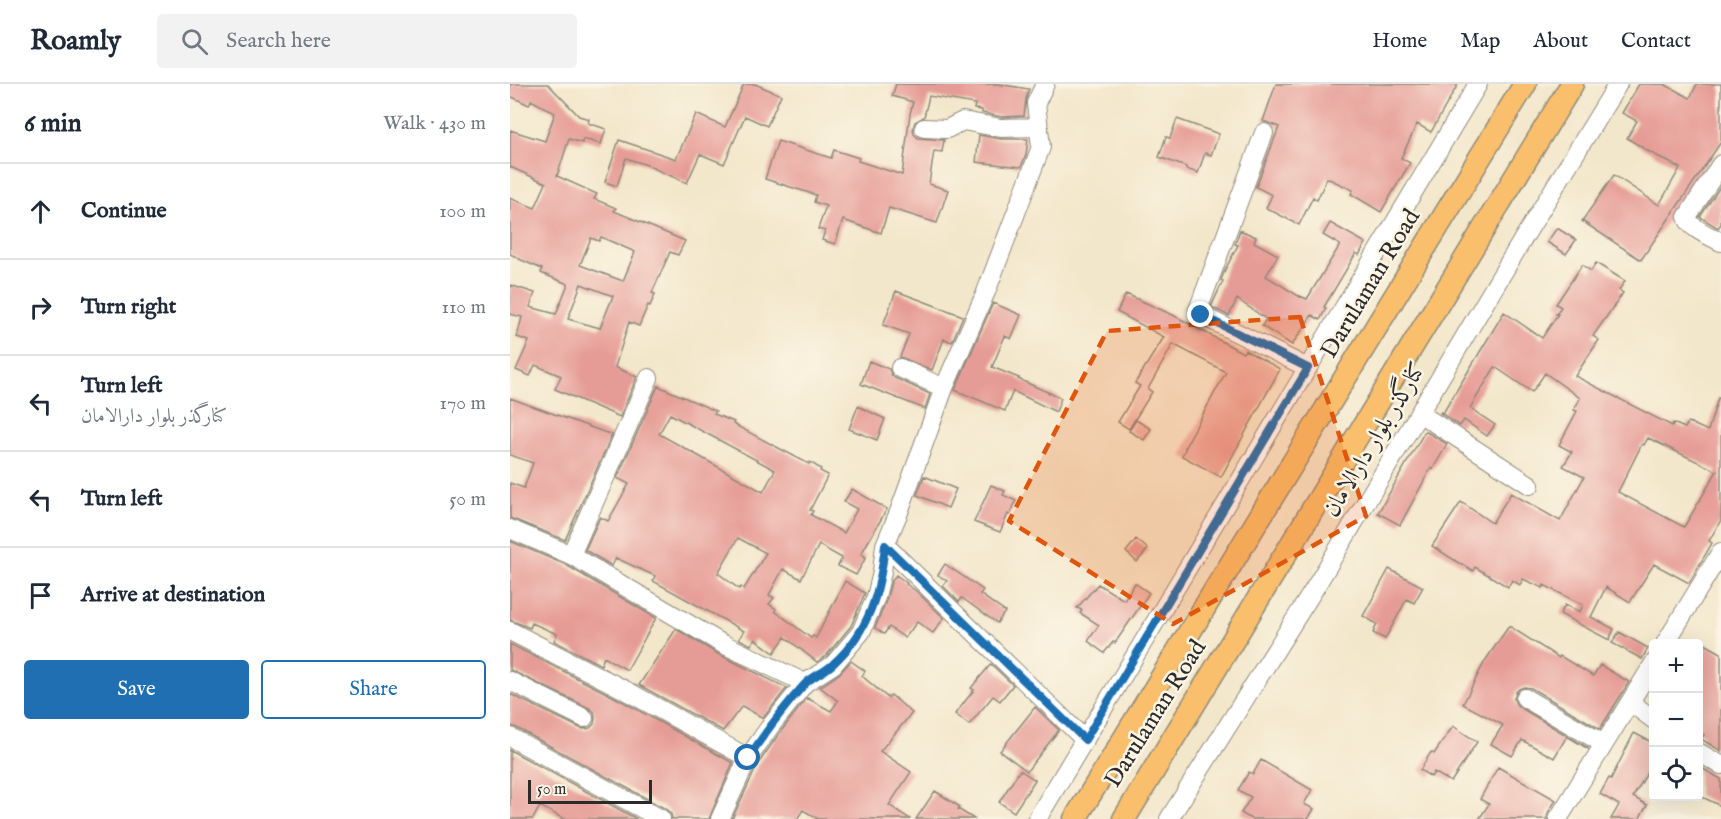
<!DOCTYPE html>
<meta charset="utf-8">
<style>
:root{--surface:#fff;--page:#f2f2f3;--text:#1f2937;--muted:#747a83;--line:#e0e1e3;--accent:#1f6fb2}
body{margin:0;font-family:"IM FELL English",Amiri,serif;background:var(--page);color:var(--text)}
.controls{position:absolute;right:18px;bottom:18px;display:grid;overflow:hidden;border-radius:6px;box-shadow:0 6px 24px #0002}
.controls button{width:54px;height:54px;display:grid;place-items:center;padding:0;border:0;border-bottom:2px solid var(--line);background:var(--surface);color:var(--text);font:30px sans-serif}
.scale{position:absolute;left:18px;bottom:15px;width:124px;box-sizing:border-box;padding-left:6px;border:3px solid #2b2b2b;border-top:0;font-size:16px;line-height:21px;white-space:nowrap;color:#2b2b2b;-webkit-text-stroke:4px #fcf5e5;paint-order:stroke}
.stop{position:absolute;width:18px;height:18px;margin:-14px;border:4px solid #1f6fb2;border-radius:50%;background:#fff}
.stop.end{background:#1f6fb2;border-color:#fff;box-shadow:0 2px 6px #0008}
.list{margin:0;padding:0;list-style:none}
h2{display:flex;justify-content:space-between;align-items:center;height:78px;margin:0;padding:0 24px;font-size:26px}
h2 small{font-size:20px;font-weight:400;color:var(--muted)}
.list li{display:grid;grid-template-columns:39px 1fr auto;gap:18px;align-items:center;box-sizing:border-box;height:96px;padding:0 24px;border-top:2px solid var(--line)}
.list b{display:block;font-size:22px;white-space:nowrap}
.list p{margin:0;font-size:20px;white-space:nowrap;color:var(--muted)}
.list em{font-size:20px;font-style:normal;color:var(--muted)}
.actions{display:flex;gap:12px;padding:18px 24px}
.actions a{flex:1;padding:14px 0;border:2px solid var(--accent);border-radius:6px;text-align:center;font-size:21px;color:var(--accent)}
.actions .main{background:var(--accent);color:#fff}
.icon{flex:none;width:33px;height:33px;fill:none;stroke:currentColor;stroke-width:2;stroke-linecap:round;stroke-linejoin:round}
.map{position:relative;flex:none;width:1211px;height:735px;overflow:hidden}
header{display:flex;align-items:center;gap:36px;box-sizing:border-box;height:84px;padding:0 30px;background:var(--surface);border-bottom:2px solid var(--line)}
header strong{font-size:28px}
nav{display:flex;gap:33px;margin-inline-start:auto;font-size:21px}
.search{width:420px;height:54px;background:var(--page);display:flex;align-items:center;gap:15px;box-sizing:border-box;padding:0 21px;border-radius:6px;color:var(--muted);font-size:22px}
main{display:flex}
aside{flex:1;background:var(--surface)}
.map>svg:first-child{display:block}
.building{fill:#e69c96;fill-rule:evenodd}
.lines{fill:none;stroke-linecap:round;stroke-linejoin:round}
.minor-casing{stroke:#8f897b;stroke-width:20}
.major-casing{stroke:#8f897b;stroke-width:25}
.minor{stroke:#fff;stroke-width:18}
.major{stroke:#f9bf6c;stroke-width:22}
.route{stroke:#1f6fb2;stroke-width:8}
.marked{fill:#df570e;fill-opacity:0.2;stroke:#df570e;stroke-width:4.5;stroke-dasharray:12 8;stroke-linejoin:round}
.labels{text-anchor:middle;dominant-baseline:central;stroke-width:5;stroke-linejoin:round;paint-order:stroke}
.street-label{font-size:24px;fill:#2b2b2b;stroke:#fcf5e5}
</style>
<header>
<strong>Roamly</strong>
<div class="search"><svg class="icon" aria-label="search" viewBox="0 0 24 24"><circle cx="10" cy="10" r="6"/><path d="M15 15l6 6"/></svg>Search here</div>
<nav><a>Home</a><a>Map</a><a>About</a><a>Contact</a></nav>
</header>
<main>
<aside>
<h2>6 min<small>Walk · 430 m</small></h2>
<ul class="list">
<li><svg class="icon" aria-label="ahead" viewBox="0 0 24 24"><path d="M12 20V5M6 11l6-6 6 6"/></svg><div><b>Continue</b></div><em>100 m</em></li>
<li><svg class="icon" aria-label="right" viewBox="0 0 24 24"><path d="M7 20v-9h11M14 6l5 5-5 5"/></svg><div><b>Turn right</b></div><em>110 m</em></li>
<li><svg class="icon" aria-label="left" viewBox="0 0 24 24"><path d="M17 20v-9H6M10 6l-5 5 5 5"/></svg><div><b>Turn left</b><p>کنارگذر بلوار دارالامان</p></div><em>170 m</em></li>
<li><svg class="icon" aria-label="left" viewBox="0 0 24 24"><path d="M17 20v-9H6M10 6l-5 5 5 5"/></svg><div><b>Turn left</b></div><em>50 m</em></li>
<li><svg class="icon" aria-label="arrive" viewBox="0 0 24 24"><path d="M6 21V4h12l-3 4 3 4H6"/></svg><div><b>Arrive at destination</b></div></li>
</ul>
<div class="actions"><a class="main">Save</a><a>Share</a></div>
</aside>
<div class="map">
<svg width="1211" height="735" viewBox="0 0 1211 735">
<rect width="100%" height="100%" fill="#fcf5e5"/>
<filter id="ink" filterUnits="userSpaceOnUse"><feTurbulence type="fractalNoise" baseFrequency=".0167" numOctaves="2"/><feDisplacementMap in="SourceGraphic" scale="12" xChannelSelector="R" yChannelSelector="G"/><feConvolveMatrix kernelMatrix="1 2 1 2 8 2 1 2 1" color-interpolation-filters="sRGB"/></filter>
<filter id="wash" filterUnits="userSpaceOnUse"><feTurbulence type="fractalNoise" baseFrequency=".008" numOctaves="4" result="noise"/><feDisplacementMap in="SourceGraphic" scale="24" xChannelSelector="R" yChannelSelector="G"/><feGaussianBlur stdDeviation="1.35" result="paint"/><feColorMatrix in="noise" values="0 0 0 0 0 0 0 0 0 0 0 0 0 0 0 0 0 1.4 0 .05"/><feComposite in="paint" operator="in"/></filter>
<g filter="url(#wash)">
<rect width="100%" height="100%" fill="#f3e7cb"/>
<g id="blocks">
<!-- building -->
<path class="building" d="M0 0H38L69 32 79 35 78 39 96 45 91 60 73 55 72 59 59 55 47 92 87 110 84 115 106 124 104 127 175 157 168 171 160 168 142 209 145 210 140 222 138 221 129 242 119 238 105 283 127 293 110 333 45 305 51 292 25 281 20 292 6 286 19 257 7 253 12 233 0 230V201L25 209 20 223 46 230 58 200 31 189 32 185 9 175V174L0 170V114L25 124 36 99 0 83V46L35 57 45 29 21 16 19 21 0 12ZM91 153 125 168 113 197 70 181 81 154 89 157ZM71 200 103 212 90 244 58 235Z
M234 0H245L271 11 257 42 235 32 214 80 190 70 177 99 143 84V83L116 74 107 102 95 98 109 56 166 75 186 30 215 43Z
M386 0H487L519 5 516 15 514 32 492 33 472 29V26L464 25 465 20 419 12 414 33 405 38 403 44 404 50 408 54 434 56 432 68 424 67 419 100 438 106 427 139 379 124 371 149 333 136 325 160 312 156 315 147 308 145 316 122 304 118 306 111 255 95 268 57 321 74 324 66 349 74 348 77 392 91 400 30 403 18 382 12Z
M766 0H948L921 48 907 40 891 74 900 79 871 128 841 110 843 106 817 94 807 116 803 113 789 141 756 124 762 111 746 103 769 43 753 37Z
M1129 0H1154L1180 14 1187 0H1211V58L1131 176 1072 137 1104 91 1149 121 1170 84 1136 66 1117 54 1127 37 1112 29Z
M667 35 709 50 701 71 695 69 688 89 676 85V83L649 73 656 53 660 54Z
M469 51 491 55H518L516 71 511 83 466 78Z
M1211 101V140L1208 144 1190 133Z
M820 139 856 159 849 171 846 169 814 223 816 224 810 236 802 231 782 261 752 242 756 235 727 215 719 232 701 223 713 197 711 196 715 186 728 161 725 160 730 146 746 153 744 158 768 171 756 192 790 213V212L797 215 830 161 813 151Z
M1047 144 1066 156 1056 170 1037 158Z
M1086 179 1115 197 1109 206 1113 209 1083 252 1089 256 1065 292 1162 342 1163 339 1175 344 1178 338 1198 347 1208 314 1211 315V436L1199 457 1202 459 1179 499 1144 480 1120 518 1096 503 1081 533 1104 545 1099 556 1050 530 1055 521 1070 528 1073 521 1034 501 1033 504 1013 495 1010 501 1002 496 998 503 965 483 963 487 952 480V481L922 462 951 418 982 439 1001 409 1050 437 1074 393 1053 382 1062 368 1049 361 1067 327 1064 326 1070 314 1035 289 1022 308 985 283 960 324 985 341 977 352 954 336 950 342 930 329 931 328 933 329 994 228 1032 254 1048 230H1046L1051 223 1046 220 1072 181 1081 187ZM1138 354 1207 387 1174 443 1108 408 1132 360 1134 361Z
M386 207 453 232 442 258 434 255 422 286 390 273 399 250 373 241Z
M616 210 663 231 733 269 735 266 770 285 711 393 672 372 676 363H675L716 288 663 260 638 305 642 308 619 345 608 338 630 302 625 299 654 253 607 228Z
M483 219 511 231 501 255 495 252 482 283 509 294 508 295 551 314 546 328 503 307 495 327 445 306Z
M359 277 379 285 381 290 385 294 420 310 415 325 351 300Z
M148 302 206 327 204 330 224 338 223 340 299 380 300 378 311 385 310 387 318 391 300 426 303 427 301 431 334 449 347 425 334 418 342 405 377 425 351 470 356 473 346 491 328 482 332 474 309 461 291 495 273 485 259 511 264 514 259 520 266 525 265 527 301 554 303 552 306 554 335 497 355 509 341 542 316 572 307 578 275 553 264 569 245 555 241 561 229 555 234 547 143 497 145 492 106 474 102 482 75 466 90 433 98 437 119 400 107 394ZM160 330 265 386 253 408 149 350ZM228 454 256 469 234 505 231 503 229 505 208 489Z
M0 314 102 351 55 456 0 434V399L14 404 23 379 0 371Z
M348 322 375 335 367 356 339 345Z
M626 336 641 345 634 356 619 347Z
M915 347 937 360 923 385 921 384 890 441 868 429Z
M414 392 446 405 438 424 407 411Z
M481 401 495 407 493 411 506 417 500 431 498 430 490 448 464 438Z
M626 455 638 465 627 478 616 468Z
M0 457 56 481 146 534 117 586 94 573 91 581 44 557 47 550 22 539 20 544 0 536Z
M435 480 473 506 470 510 495 528 487 539 452 514 449 518 433 502 437 497 428 491Z
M879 485 913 503 904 519 897 515 875 555 863 549 867 540 853 532Z
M386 491 397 499 396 500 406 507 434 534 423 549 407 538 395 554 379 543 374 550 365 544 376 517 381 498Z
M625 499 639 509 605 559 603 558 594 569 578 557 589 541 570 529 572 526 567 524 588 500 614 516Z
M999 542 1049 574 1050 572 1083 592 1090 581 1119 598 1090 645 1021 604 1014 603 1009 605 1006 608 1004 615 1006 620 1009 623 1078 664V665L1057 652 1044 674 1012 656 1002 672 981 660 993 641 953 620 975 577Z
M166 545 206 569 277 604 253 634 232 622 213 647 129 601Z
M1109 548 1138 564 1132 575 1102 559Z
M1188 556 1211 569V667L1191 655 1194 651 1188 647Z
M0 560 110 616 223 679 199 735H162L161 730 156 725 5 643 0 642V610L70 644 74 645 80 644 84 640 85 634 84 628 79 624 0 586Z
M341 577 355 587 352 592 378 614 381 611 402 629 370 667 401 688 379 721 400 735H308L293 726 287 735H222L248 680 268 651 297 614 321 627 328 617 310 603 329 590Z
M481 580 503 601 490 617 483 612 459 641 445 630 464 606 461 604Z
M525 623 549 646 517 687 490 667Z
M943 642 967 658 941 698 924 688 921 693 910 686 921 668 924 670Z
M1124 649 1143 659V693L1137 689 1123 713 1137 721 1129 735H1101L1109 721 1090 710 1099 694 1101 695Z
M0 666 127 735H54L30 722 23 735H0Z
M751 676 802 706 794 720 804 725 798 735H741L731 729 741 713 728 706 739 688 743 690Z
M1188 682 1211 695V722L1188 711Z
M988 683 1046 716 1038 729 1037 735H969L979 720 970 715Z
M510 686 525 696 504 728 489 718Z
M425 707 450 723 448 725 464 735H406Z"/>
</g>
</g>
<g filter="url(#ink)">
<use href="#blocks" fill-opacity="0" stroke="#8f897b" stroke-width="1.5"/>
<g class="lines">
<!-- minor casing -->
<g class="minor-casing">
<path id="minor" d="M414 44 437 45 453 37 491 44 529 43
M754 49 688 226 691 231 798 284
M1211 80 1177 133C1180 145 1200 152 1211 158
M390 284 434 304
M909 329 1020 401
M0 445 61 471 211 559 295 599
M375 461 575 656
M61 471 139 294
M0 547 115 606 238 674
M1155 560 1211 468
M0 597 74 634
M1015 614 1094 660
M1120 618 1144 636
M0 653 151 735
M1188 668 1211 681
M210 735 238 674 259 644 295 599 323 581 351 548 366 513 372 488 375 461 389 428 434 304 476 208 531 63 526 19 535 0
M527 735 968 0
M659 735 803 507 1016 150 1108 0
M1048 735 1144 579"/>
</g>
<!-- major casing -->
<g class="major-casing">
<path id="major" d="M565 735 1015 0
M614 735 1062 0"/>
</g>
<!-- minor -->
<use href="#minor" class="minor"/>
<!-- major -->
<use href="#major" class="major"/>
</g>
</g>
<g class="lines" filter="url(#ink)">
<!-- route -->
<path class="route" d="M238 674C255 649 273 624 294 601 302 592 315 588 323 580 359 547 370 509 375 461L575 656 798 284 691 231"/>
</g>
<!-- marked area -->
<path class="marked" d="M790 233 856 432 663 540 499 437 597 247Z"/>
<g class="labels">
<!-- street labels -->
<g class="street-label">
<text transform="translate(861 200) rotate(-59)">Darulaman Road</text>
<text transform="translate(865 356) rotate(-59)">کنارگذر بلوار دارالامان</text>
<text transform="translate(646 630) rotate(-58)">Darulaman Road</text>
</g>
</g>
</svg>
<div class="controls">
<button>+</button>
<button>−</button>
<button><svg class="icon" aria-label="locate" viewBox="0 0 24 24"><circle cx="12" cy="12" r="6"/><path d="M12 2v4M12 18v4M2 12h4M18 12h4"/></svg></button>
</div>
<div class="scale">50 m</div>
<div class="stop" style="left:238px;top:674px"></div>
<div class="stop end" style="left:691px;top:231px"></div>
</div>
</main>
